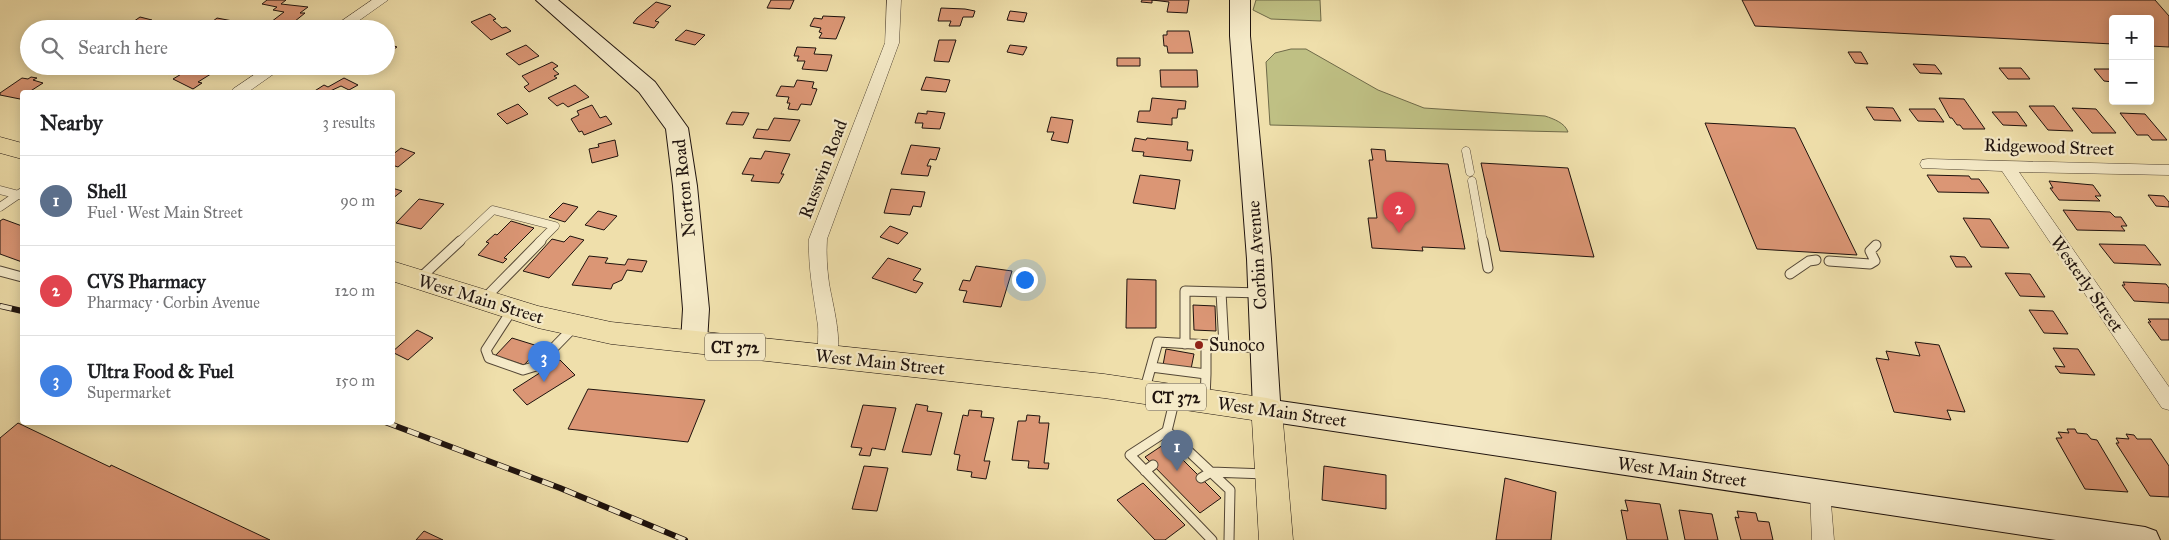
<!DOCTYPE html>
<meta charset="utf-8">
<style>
:root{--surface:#fff;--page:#f6f6f6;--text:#202124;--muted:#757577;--line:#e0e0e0;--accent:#0b8043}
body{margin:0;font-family:"IM FELL Great Primer",serif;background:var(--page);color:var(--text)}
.controls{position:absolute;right:15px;top:15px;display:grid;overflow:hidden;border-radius:5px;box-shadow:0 2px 12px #0003}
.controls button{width:45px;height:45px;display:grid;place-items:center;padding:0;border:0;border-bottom:1px solid var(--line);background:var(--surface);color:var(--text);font:25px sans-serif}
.you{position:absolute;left:1024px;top:279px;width:18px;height:18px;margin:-12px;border:4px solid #fff;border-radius:50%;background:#1a73e8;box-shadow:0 0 0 8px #1a73e833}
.badge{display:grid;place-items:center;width:32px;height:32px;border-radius:50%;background:var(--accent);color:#fff;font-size:16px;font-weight:700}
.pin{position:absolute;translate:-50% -41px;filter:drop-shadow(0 1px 2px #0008)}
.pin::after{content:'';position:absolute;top:26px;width:18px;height:15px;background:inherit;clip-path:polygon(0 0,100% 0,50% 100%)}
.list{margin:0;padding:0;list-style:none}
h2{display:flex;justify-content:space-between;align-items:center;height:65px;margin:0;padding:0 20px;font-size:21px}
h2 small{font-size:16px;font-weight:400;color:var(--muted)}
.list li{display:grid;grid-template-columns:32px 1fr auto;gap:15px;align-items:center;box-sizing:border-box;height:90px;padding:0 20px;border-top:1px solid var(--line)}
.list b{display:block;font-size:19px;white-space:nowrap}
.list p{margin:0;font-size:16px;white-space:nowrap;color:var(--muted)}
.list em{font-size:16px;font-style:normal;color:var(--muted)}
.icon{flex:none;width:28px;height:28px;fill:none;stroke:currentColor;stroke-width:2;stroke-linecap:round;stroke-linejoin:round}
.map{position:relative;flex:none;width:2169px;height:540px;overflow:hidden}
.search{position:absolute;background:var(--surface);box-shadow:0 2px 12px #0003;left:20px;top:20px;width:375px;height:55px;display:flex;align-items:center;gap:12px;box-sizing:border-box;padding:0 18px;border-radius:28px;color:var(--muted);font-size:19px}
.panel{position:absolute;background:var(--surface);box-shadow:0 2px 12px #0003;left:20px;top:90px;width:375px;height:335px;border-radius:5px}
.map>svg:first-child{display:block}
.green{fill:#bfc084;stroke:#6f6a49}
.building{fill:#db9675;stroke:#1f130e}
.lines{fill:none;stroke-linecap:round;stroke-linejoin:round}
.service-far1-casing{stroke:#534635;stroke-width:9}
.service-casing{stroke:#534635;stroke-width:11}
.minor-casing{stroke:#534635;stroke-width:1}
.secondary-casing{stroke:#1f130e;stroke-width:2}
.primary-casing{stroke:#1f130e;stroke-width:1}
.service-far1{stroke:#f5eac8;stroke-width:8}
.service{stroke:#f5eac8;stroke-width:9}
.minor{fill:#f5eac8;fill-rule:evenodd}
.secondary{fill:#f5eac8;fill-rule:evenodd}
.primary{fill:#efdfab;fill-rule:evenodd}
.rail-casing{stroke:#1f130e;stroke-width:6}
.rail{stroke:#f5eac8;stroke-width:4.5;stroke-dasharray:12;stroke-linecap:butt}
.poi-dot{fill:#8f2418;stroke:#f5eac8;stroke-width:2}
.labels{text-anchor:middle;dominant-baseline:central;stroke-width:4.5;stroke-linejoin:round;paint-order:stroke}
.shield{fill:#f5eac8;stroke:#5f5446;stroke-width:1}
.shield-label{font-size:16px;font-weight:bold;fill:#1f130e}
.street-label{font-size:18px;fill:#1f130e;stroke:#f5eac8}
.poi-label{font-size:18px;fill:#1f130e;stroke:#f5eac8;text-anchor:start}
</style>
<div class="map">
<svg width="2169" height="540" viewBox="0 0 2169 540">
<rect width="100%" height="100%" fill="#efdfab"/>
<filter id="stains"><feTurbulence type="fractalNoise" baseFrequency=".004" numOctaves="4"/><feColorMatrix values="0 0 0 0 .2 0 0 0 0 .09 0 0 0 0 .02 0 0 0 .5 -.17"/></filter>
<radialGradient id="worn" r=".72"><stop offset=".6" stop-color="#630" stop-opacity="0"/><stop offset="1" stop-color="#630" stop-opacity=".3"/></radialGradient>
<!-- green -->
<path class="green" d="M1256 0H1320L1321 21 1271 19 1253 10Z
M1291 49H1306L1378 90 1424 108 1545 116C1554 119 1565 123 1568 132L1270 125 1266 62 1275 53Z"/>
<!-- building -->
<path class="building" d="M267 0H286L281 4 308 7 300 13H305L289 26 271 22 284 12 273 10 277 7 262 4Z
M771 0H794L790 9 767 8Z
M1142 0H1189L1187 13 1167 12 1169 2 1152 0V3L1141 2Z
M1742 0H2155L2169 16V47L2150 46V19H2113V44L1755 26Z
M656 2 671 6 655 21 659 22 654 28 633 23 637 18Z
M941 8 965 9 975 11 973 17H963L960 26H949L951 21H938Z
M1010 11 1027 13 1024 22 1007 20Z
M490 14 496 19 493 20 502 28 506 27 511 31 491 40 471 22Z
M823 16 845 17 836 39 819 38 822 33 819 32 821 28 810 26 814 18 822 19Z
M140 17 152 20 139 29H123Z
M217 18 238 22 233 25 244 27 243 29H203Z
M686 30 705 35 695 45 675 40Z
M1167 31H1189L1193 53H1168L1167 46H1164L1163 35H1167Z
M939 40H956L949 62 934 61Z
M386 43 397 47 386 54Z
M526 45 539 56 519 65 506 54Z
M1010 45 1027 47 1023 55 1007 52Z
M797 47 816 48 814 54 832 55 827 71 802 69 805 61H797L799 56H794Z
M1848 52H1861L1868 64 1855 63Z
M1117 58H1140V66H1117Z
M552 62 558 66 553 69 559 74 554 76 557 78 529 92 524 87 529 84 522 76Z
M1913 64 1935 65 1942 74 1920 73Z
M191 66H201L214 72 198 82 202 83 193 89 173 79 193 67Z
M1999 68H2021L2030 79H2008Z
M2094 69H2113V82L2104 81Z
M1160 70H1197L1198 87H1161Z
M31 77 37 78 33 80 43 83 29 92H22V97L20 99 0 95V93L22 78 28 79Z
M926 77 950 80 946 92 921 90Z
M344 78 358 85 349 90 341 86 328 92H313L324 85 328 87Z
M797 80 814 82 812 88 817 89 811 105 801 104 798 110 788 109 790 103H787L789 97 776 96 781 86 794 87Z
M575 85 589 97 568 107 563 103 557 106 548 98Z
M1152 98 1186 101 1185 109H1178L1177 118H1172V125L1137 122 1139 111H1150Z
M1939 98 1964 99 1985 129H1963L1960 125H1957L1952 118H1950Z
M518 104 528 114 507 124 497 114Z
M592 105 600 118 606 116 612 124 584 135 582 131 579 132 571 119 579 115 577 111Z
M2029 106H2054L2073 131 2048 130Z
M1866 107 1893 108 1901 121 1874 120Z
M2072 108 2096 109 2116 133H2092Z
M1909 109H1935L1944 122 1918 121Z
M927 111 945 113 940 129 922 128 923 123H915L918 113 927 114Z
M732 112 749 113 743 125 726 124Z
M1992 112H2017L2027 126 2003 125Z
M2120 113 2145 114 2167 140H2152L2148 135H2137Z
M1051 117 1073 120 1068 143 1051 140 1054 132H1047Z
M774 118 800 120 790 141 753 138 757 129 768 130Z
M1705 123 1795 128 1857 255 1757 249Z
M1135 138 1146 140 1147 138 1188 142 1187 150H1193L1191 161 1143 156 1144 152 1132 151Z
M615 140 618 156 592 163 589 149 599 147 598 144Z
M911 145 940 148 936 160 930 159 927 166H931L928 176 901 174Z
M401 148 415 153 398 167 392 165V155Z
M1371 149 1385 150 1386 161 1448 164 1465 249 1422 247 1423 251 1372 248 1368 218H1377L1369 160H1373Z
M765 151 790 154 781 174H784L779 183 751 181 754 175 742 174 750 158 761 159Z
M1481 163 1568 168 1594 257 1500 251Z
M1140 175 1180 180 1175 209 1133 203Z
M1927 175 1969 176 1971 179H1979L1989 193 1938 192Z
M2049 181 2093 185 2101 196H2095L2100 201 2059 200 2050 188H2053Z
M392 188 402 191 392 199Z
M891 189 925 192 921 207 913 206 910 215 884 213Z
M2148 195 2164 196 2169 202V207L2156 206Z
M419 199 444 204 421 229 396 223Z
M563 203 578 207 565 222 549 217Z
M2063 210 2110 212 2115 217H2121L2127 226H2121L2125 231 2077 230Z
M598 211 617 216 604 230 585 225Z
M1963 218 1990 219 2009 248 1981 247Z
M3 219 22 226V262L0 254V221Z
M511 221 534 228 504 258 507 259 503 263 478 255 489 243 486 242 495 234 497 235Z
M890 226 908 233 898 244 880 237Z
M570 236 584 240 549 278 523 271 552 239 564 242Z
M2099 244 2145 245 2161 265 2114 263Z
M589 256 608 258 605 263 625 265 628 259 647 261 642 272 627 270 622 280 613 284 611 289 572 285Z
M1950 256 1965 257 1972 267H1956Z
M888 258 921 269 913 280 923 283 916 293 872 278Z
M976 266 1012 271 1001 307 963 302 967 291 959 290 963 280 970 281Z
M2005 273 2030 274 2045 297 2020 296Z
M1127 279 1156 280V328H1126Z
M2123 282 2166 284 2169 288V303L2134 301 2122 285H2125Z
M1193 305 1215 306 1216 331 1194 330Z
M2029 310 2053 311 2068 334 2044 333Z
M2148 319H2169V340H2161L2148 322H2151Z
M417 330 433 338 408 360 392 352Z
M512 338 541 347 524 365 495 356Z
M1915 342 1939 345 1965 412 1947 410 1951 420 1894 412 1876 358 1889 360 1886 351 1920 356Z
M2053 348 2078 349 2095 375 2060 373 2055 366 2065 367Z
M1166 349 1194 354 1191 369 1163 365Z
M560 360 575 375 527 405 513 390Z
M588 389 705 400 688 442 568 429Z
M916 404 928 406 927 411 942 413 931 455 902 452Z
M863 405 896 408 885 450 872 448 870 456 859 455 862 448 851 447Z
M969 410 982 411 981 417 994 418 984 461H990L986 479 971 477 972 472 957 470 960 455 954 454 963 415 968 416Z
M1027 415 1040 416 1039 423H1049L1044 463H1049L1048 469 1028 468 1029 461 1012 460 1018 421H1026Z
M18 423 110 467 111 465 270 540H0V438Z
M2067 429H2075L2077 433 2087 434 2091 439 2097 440 2128 492 2085 489 2056 438H2062L2058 432 2069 433Z
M2126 434 2134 435 2137 439H2151L2169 466V497L2150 496 2116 443H2119L2116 438 2129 439Z
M1166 443 1221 498 1200 513 1145 457Z
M864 466 888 468 877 511 852 509Z
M1324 466 1386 475V509L1322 500Z
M1505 478 1556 492 1551 540H1496Z
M1143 483 1185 525 1165 540H1155L1117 500Z
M1625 500 1660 504 1668 540H1627L1621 510 1628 511Z
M1679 510 1712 514 1718 540H1685Z
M1737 511 1756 513 1758 521 1769 522 1773 540H1741L1735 517 1739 518Z
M424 531 443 540H416Z"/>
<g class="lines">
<!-- service-far1 casing -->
<g class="service-far1-casing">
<path id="service-far1" d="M1466 151 1470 172
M1472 181 1483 242
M0 190 19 195
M0 207 22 192
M459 242 493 210 555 226 539 242"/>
</g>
<!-- service casing -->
<g class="service-casing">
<path id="service" d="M1483 241 1488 268
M1829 261 1870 264 1875 261 1870 251 1876 245
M0 271 22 277
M1790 274 1809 261 1816 260
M419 279 460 241
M1221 292 1224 346
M484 299 541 241
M512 310 486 350 489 358 523 370 536 366 575 326
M1185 344V291L1261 293
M1151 367 1206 374V345
M1144 392 1158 342 1262 348
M1175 398 1167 431 1130 455 1212 540
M1205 399 1206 374
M1167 431 1230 490 1229 540
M1145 471 1153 465
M1201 478 1211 472 1266 474"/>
</g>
<!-- minor casing -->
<g class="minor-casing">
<path id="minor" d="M372 0H388L347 29H330Z
M887 0H901L899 43 827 239C826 254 827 268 829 283 832 302 844 344 835 361L828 363 821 361C816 351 819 337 818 326 814 297 808 269 809 239L885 43Z
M267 66H285L248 92H231L233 89Z
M1928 159 2169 165V175L2019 172 2169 387V410L2162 408 2002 171 1922 168 1920 164 1922 160Z
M1820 483 1827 486 1830 492 1834 540H1812L1810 492 1813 486Z"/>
</g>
<!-- secondary casing -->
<g class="secondary-casing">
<path id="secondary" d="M536 0H558L655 82 688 128 697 186 709 309 707 342 703 349 694 352 685 349 681 342 683 309 673 186 666 129 639 92Z
M1230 0H1250V36L1271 259 1280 401 2145 527 2156 531 2160 540H2056L1267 421 1257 418 1253 410 1247 259 1230 36Z"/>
</g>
<!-- primary casing -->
<g class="primary-casing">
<path id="primary" d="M0 137 22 143V159L0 153Z
M392 261 538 306 611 322 1104 374 1267 398 1278 401 1282 410 1293 540H1259L1252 420 1104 398 611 344 538 328 392 281Z"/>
</g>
<!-- service-far1 -->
<use href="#service-far1" class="service-far1"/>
<!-- service -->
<use href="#service" class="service"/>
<!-- minor -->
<use href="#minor" class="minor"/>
<!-- secondary -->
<use href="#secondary" class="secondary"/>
<!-- primary -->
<use href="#primary" class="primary"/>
<!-- rail casing -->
<g class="rail-casing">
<path id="rail" d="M0 306 22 311
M385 422 560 488 685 540"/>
</g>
<!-- rail -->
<use href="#rail" class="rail"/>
</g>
<!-- markers -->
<circle class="poi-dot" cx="1199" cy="345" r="5"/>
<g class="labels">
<!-- shield labels -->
<g class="shield">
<rect x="705" y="333.5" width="60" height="27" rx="4"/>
<rect x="1146" y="383.5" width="60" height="27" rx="4"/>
</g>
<g class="shield-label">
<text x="735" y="347">CT 372</text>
<text x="1176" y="397">CT 372</text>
</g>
<!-- street labels -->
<g class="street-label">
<text transform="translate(2049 147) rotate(2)">Ridgewood Street</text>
<text transform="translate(823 169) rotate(-69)">Russwin Road</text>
<text transform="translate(684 188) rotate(-96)">Norton Road</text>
<text transform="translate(1257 255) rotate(-94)">Corbin Avenue</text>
<text transform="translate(2087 284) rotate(55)">Westerly Street</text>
<text transform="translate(481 299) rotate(17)">West Main Street</text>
<text transform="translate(880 362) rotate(6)">West Main Street</text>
<text transform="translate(1282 412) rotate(8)">West Main Street</text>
<text transform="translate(1682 472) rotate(8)">West Main Street</text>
</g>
<!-- poi labels -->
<g class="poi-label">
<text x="1209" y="345">Sunoco</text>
</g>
</g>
<rect width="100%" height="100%" filter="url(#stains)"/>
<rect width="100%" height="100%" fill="url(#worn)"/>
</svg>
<div class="controls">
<button>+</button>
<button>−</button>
</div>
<div class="you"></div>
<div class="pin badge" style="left:1177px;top:471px;background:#5c6f8a">1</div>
<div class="pin badge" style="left:1399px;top:233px;background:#e0444e">2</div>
<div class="pin badge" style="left:544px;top:382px;background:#3f7fe0">3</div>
<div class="search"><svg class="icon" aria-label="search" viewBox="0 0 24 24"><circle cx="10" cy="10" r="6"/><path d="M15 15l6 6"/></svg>Search here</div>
<section class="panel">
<h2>Nearby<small>3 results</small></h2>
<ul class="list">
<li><span class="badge" style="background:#5c6f8a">1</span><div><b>Shell</b><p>Fuel · West Main Street</p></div><em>90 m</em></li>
<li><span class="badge" style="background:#e0444e">2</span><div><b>CVS Pharmacy</b><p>Pharmacy · Corbin Avenue</p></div><em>120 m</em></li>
<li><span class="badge" style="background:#3f7fe0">3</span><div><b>Ultra Food &amp; Fuel</b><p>Supermarket</p></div><em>150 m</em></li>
</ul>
</section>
</div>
